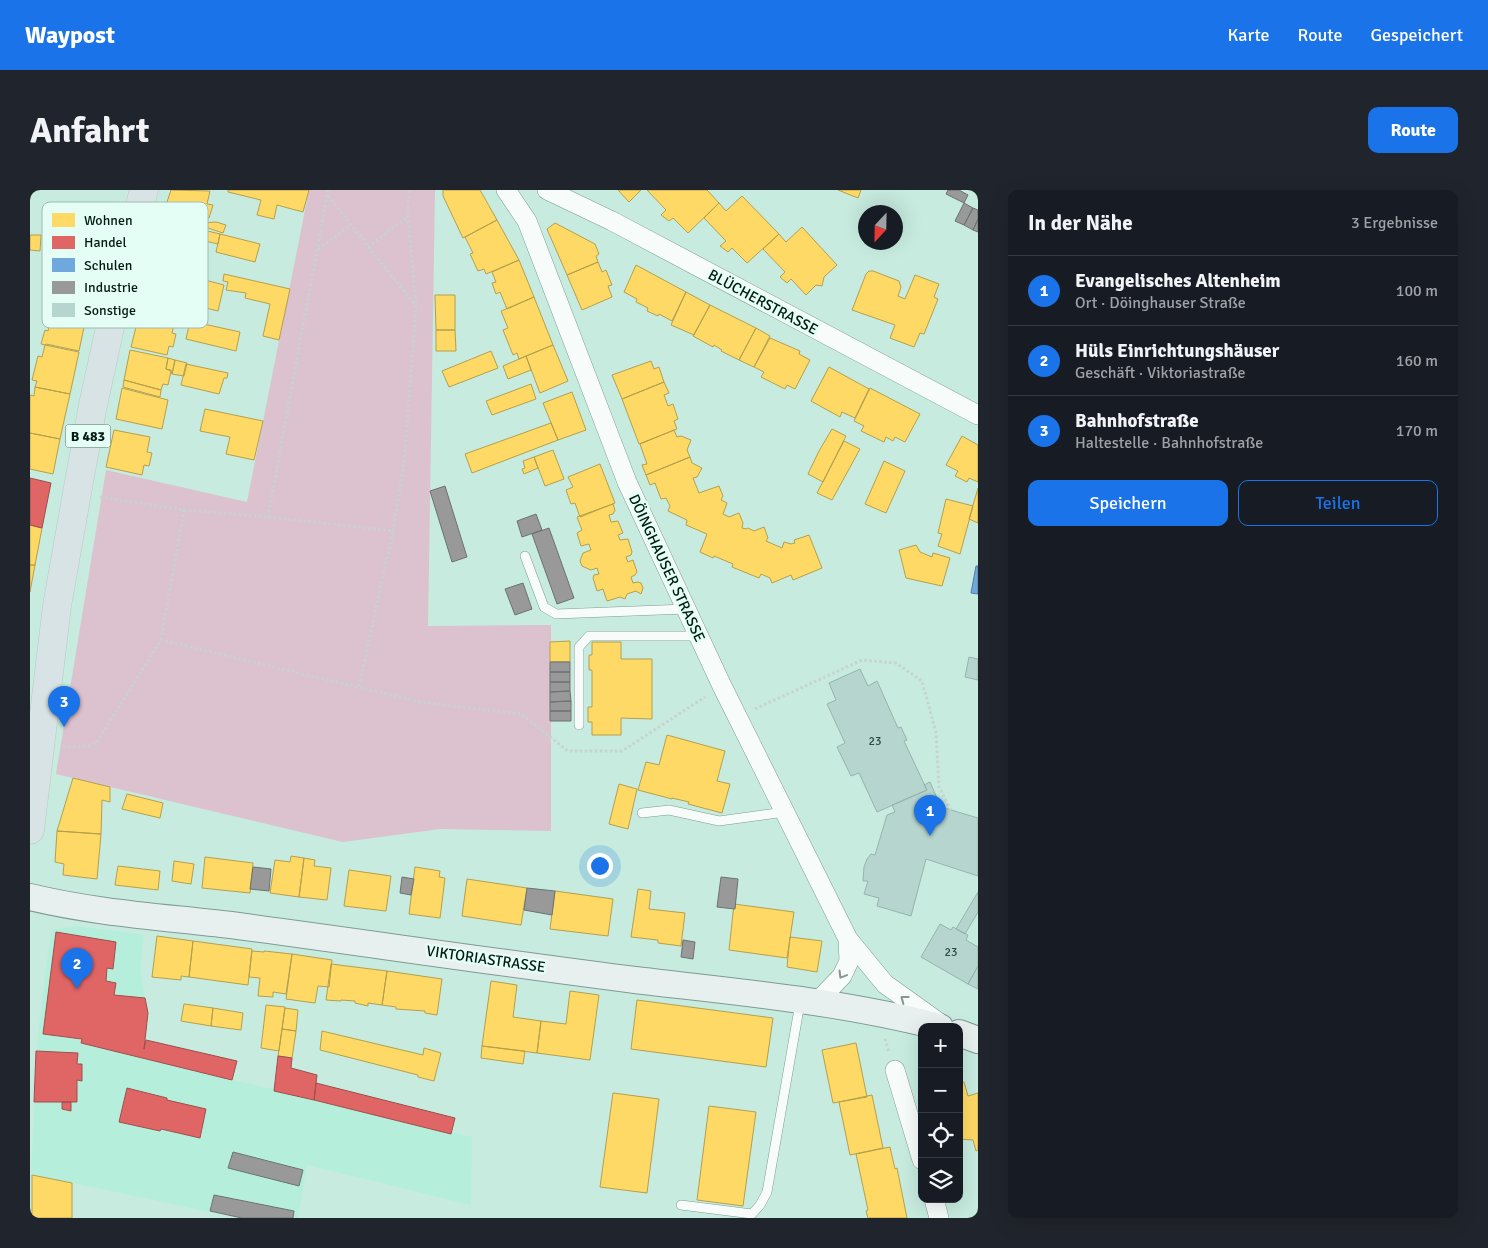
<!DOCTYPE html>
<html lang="de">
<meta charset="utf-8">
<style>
:root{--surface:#171b24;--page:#20242c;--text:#f1f3f6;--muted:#9ea1a6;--line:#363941;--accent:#1a73e8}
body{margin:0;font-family:Signika,sans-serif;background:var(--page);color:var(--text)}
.controls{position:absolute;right:15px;bottom:15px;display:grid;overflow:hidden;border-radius:10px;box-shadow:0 5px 20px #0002}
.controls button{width:45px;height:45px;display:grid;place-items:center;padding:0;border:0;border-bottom:1px solid var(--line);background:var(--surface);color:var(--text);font:25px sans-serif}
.compass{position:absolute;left:828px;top:15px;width:45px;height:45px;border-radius:50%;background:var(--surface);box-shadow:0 5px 20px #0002;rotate:202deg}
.you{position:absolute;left:569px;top:675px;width:18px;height:18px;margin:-12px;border:4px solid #fff;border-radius:50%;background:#1a73e8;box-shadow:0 0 0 8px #1a73e833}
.badge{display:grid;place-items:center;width:32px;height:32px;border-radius:50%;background:var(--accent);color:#fff;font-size:16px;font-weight:700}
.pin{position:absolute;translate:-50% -41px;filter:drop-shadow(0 1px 2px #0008)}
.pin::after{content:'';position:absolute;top:26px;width:18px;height:15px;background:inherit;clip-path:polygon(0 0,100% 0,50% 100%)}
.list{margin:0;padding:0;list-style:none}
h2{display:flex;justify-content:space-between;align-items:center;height:65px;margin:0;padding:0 20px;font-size:21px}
h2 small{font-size:16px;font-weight:400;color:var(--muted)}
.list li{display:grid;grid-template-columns:32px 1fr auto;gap:15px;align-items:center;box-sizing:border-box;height:70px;padding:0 20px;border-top:1px solid var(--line)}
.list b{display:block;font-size:19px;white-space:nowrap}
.list p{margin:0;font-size:16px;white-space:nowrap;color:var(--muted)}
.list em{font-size:16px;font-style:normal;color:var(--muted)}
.actions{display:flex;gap:10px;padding:15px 20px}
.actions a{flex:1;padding:11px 0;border:1px solid var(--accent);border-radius:10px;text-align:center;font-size:18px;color:var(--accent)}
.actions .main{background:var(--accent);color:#fff}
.icon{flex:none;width:28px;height:28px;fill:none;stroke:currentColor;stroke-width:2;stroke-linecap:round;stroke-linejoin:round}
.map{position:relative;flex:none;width:948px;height:1028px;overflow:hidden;border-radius:10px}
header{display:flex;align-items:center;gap:30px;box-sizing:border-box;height:70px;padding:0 25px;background:var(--accent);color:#fff}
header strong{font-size:24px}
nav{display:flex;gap:28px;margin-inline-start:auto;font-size:18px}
.intro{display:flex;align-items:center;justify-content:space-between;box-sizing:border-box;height:120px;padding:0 30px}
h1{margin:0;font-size:35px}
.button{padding:12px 22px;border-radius:10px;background:var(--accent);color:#fff;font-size:18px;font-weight:700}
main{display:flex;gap:30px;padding:0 30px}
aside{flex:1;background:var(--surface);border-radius:10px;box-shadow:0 5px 20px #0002}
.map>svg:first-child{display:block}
.built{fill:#b5efdc}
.green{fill:#dcc1ce}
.homes{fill:#ffd966;stroke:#b3a04d}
.shops{fill:#e06666;stroke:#9d4f4d}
.schools{fill:#6fa8dc;stroke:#4e7da0}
.industry{fill:#999;stroke:#6b7371}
.building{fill:#b6d5cf;stroke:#96b4ae}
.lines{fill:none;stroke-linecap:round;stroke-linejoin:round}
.service-casing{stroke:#7e9b92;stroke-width:10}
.minor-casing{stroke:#7e9b92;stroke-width:20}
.secondary-casing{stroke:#7e9b92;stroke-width:28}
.primary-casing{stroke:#b8cac5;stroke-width:29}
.path{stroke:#c8d3cf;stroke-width:3;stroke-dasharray:2.5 2.5;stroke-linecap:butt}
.service{stroke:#f7fcfa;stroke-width:9}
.minor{stroke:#f7fcfa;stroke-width:19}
.secondary{stroke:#e8f0ef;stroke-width:26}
.primary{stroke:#d8e3e5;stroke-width:28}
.oneway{stroke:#889692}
.labels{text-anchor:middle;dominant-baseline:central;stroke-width:5;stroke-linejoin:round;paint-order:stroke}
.number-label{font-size:12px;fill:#2f4a43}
.shield{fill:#e4fef5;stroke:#455e57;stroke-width:1}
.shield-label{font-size:14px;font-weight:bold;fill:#011a13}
.street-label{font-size:15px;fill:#011a13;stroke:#e4fef5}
.key{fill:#e4fef5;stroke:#a0bab1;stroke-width:1}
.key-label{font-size:14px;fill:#011a13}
</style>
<header>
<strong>Waypost</strong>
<nav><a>Karte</a><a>Route</a><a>Gespeichert</a></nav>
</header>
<div class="intro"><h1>Anfahrt</h1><a class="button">Route</a></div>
<main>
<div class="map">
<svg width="948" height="1028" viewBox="0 0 948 1028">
<rect width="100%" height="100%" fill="#c7ebdf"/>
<!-- built -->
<path class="built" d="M47 736 114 745 110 781 118 823 113 868 442 947 441 1015 277 975 268 1028H208L1 984 8 843 21 740Z"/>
<!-- green -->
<path class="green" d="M279 0H405L398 436 521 435V641L410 639 313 652 26 584 76 280 217 312Z"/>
<!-- homes -->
<path class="homes" d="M141 0 180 1 177 14 183 15 179 28 174 27 172 36 132 27Z
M198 0H279L273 22 247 15 244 29 227 25 231 10 198 2Z
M413 0H450L467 30 433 48 413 6Z
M588 0H611L599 12Z
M617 0H677L689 13 658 43 643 28 639 31 631 25 636 20Z
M808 0H831L828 8Z
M712 6 749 44 717 73 702 58 698 62 690 56 696 51 674 28 689 13 696 21Z
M131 30 190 44 188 54 167 49 166 52 170 53 167 66 163 65 160 75 123 66Z
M467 30 489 70 456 84 454 79 448 81 440 64 443 63 435 47Z
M186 32 196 35 193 43 172 36 173 33Z
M525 33 565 54 569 64 566 66 568 72 537 85 517 39Z
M772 37 807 75 794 87 792 96 786 95 776 105 761 89 757 93 750 87 755 82 733 59 749 44 756 52Z
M190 44 230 54 225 72 186 62Z
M0 45H11L10 61 0 60Z
M489 70 504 107 477 119 470 102 466 104 462 93 466 92 462 82Z
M122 71 158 80 155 89 167 92V88L194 95 188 121 114 103Z
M568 72 572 82 576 80 582 95 578 96 582 107 552 120 537 85Z
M606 75 656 102 642 131 629 124 628 126 617 121 618 118 606 112 607 109 594 102Z
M839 81H843L869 91 871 97 868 106 875 109 885 85 909 94 904 107 908 109 894 144 890 143 884 157 860 148 865 135 822 120 836 84Z
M194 84 260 99 249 150 233 146 240 114 215 108 216 103 196 100 198 92 193 91Z
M656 102 680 115 664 145 641 135Z
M405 105H425V140H406Z
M504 107 523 155 489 169 487 163 483 165 473 140 478 138 471 121Z
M24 115 57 123 49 161 16 154 15 155 11 154 15 140 18 141Z
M680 115 726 138 709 170 691 161 692 160 684 155 683 157 663 146Z
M110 121 145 129 142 143 146 144 143 157 139 156 137 165 101 157Z
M160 131 210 142 206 161 156 149Z
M726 138 740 146 724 177 709 170Z
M406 140H425L426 161H406Z
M740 148 770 161 769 164 780 170 765 199 757 195 755 199 731 187 734 182 724 177Z
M15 155 49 162 40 204 5 197 7 191 2 190 8 166 12 167Z
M523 155 538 191 510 203 496 166Z
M100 160 138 168 136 179 141 181 138 195 133 194 131 200 94 190Z
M461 161 468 178 419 197 412 181Z
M496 166 501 180 478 189 473 176Z
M138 168 145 170 142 184 141 180 136 179Z
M145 170 157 173 154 186 142 184Z
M621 171 624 179 629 177 634 192 592 209 582 185Z
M156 174 198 183 197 188H194L189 204 151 195Z
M799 177 839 199 825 228 812 222 810 227 781 211Z
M94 190 131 200 130 207 93 197Z
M634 192 639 203 634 205 638 216 643 214 648 229 644 231 647 239 609 254 592 209Z
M501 194 506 209 462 225 456 211Z
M5 197 40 204 30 249 0 243V205L4 206Z
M92 198 138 210 132 239 86 229Z
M840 198 890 224 875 252 865 247 863 251 856 247 854 252 831 241 834 236 824 231Z
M542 202 556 240 528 250 513 213Z
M175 219 233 231 224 270 196 264 200 247 170 241Z
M521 233 528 250 442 283 435 264Z
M802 239 816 246 793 292 778 284 789 261Z
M84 240 120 247 117 262 122 263 119 276 114 275 112 285 76 277Z
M644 240 647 247 651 246 661 250 657 260 660 267 616 285 612 275 617 274 610 254Z
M0 243 30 249 23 284 0 279Z
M932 246 948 255V292L939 288 937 292 925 286 928 281 916 275Z
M814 251 830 259 802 310 787 303Z
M523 260 534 289 515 296 504 267Z
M504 267 508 278 494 284 492 279 495 278 493 271Z
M660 267 662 273 672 278 667 287 663 288 669 303 689 296 693 306 691 310 697 313 693 324 699 327 709 323 713 333 712 338 716 339 718 338 724 341 734 337 738 348 736 351 752 358 754 352 761 354 765 353 764 350 779 345 792 378 763 390 761 385 742 393 740 388 731 384 729 388 702 377 703 374 684 366 683 368 670 362 677 344 656 335 657 330 638 321 640 316 636 308 631 309 625 293 620 295 616 285Z
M854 271 875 281 856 323 835 314Z
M570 274 585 313 550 327 545 313 541 314 536 300 543 297 538 287Z
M948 298V333L939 329Z
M916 309 943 316 930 364 908 356 912 344 908 343Z
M583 314 585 320 583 324 579 325 581 332 588 331 593 343 588 345 590 350 598 349 602 362 601 365 596 367 598 372 603 370 607 382 605 385 601 387 603 393 608 392 611 393 613 398 611 404 606 401 597 404 595 409 590 407 577 411 573 399 567 401 563 388 564 385 569 384 567 378 561 380 552 376 550 371 553 363 561 360 559 354 551 356 547 343 552 340 547 327Z
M0 335 12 338 5 375H0Z
M886 355 890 362 902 367 903 363 920 368 912 396 876 388 869 360Z
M0 375H5L0 402Z
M540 451V472H520V452Z
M562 452H591V469H622V529L591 528V545H562V532H558V517H562V480H559V465H562Z
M637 545 695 561 687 591 700 594 692 623 658 614 659 612 642 608V609L608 600 616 572 629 575Z
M43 588 80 597V612L72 610 71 644 27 641Z
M589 594 607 599 598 639 579 634Z
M97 604 133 613 130 628 92 619Z
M27 641 71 644 67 689 33 685 34 674 25 672Z
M261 666 274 668 269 707 240 703 245 670 260 672Z
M175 667 223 673 220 703 172 698Z
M274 668 285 670 284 676 301 678 297 710 269 707Z
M144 671 164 674 161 694 142 691Z
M88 676 130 681 128 700 85 695Z
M385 677 410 681 409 687 415 688 410 728 379 724Z
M319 680 361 686 356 721 314 716Z
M437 689 497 698 491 735 432 726Z
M608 699 621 701 619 719 655 723 651 756 628 753V750L601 747Z
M525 701 583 709 578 746 520 739Z
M704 714 764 722 757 768 699 760Z
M127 746 163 751 159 787 151 786V790L122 787Z
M760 747 792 751 787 782 757 777Z
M163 751 222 759 218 795 159 787Z
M222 761 234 762V761L262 764 256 804 243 802V807L228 806 230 788 219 787Z
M262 764 302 770 299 797 288 796 285 813 256 809Z
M301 774 357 781 352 815 338 813V816L325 813V811L311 810V811L296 810Z
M357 781 412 789 407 825 395 823V821L366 819V817L352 815Z
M461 791 487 795 483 827 511 831 507 863 452 856Z
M540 801 569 805 560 870 507 863 511 831 536 834Z
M607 810 743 828 736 877 601 859Z
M154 814 183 818 181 836 151 831Z
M236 815 255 817 249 861 231 858Z
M183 818 213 823 211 840 181 836Z
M255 818 268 820 266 841 252 839Z
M252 839 266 841 262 868 248 866Z
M292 841 393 865 394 858 411 863 404 891 388 887V885L290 860Z
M826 853 837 907 803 913 792 860Z
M452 856 495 861 493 874 451 868Z
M934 892 938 906 948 903V960L946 961 943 950 929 949V894Z
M583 903 629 909 617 1003 570 997Z
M842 905 853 958 820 965 809 912Z
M679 916 726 922 713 1016 667 1010Z
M860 957 865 979 867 978 877 1028H838L836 1021 838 1020 826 964Z
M2 985 42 993V1028H2Z"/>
<!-- shops -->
<path class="shops" d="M0 288 21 293 12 338 0 335Z
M26 742 86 752 83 779 77 778 76 791 86 793 84 805 115 808 118 823 114 859 116 850 207 871 202 890 51 853 52 849 13 844Z
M6 861 48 863 47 874H52V891L47 890V912H4Z
M248 866 262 868 261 878 287 885 284 910 244 901Z
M286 893 425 928 421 944 284 910Z
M97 898 137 908V910L176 919 170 948 131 939 130 941 89 932Z
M32 912H41V921L32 919Z"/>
<!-- schools -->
<path class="schools" d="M946 376H948V404L941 403Z"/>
<!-- industry -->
<path class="industry" d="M918 0H929L938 5 934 13 916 4Z
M934 13 943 18 934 35 925 31Z
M943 18 948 20V29L943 40 934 35Z
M948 29V42L943 40Z
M415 296 437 367 422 372 400 301Z
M506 324 512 340 492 347 487 331Z
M519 338 544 408 527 414 502 344Z
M493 393 502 419 485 425 475 399Z
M520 472H540V482H520Z
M520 482H540V492H520Z
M520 492H540V501L520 502Z
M540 501 541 511 520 512V502Z
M541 511V521H520V512Z
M520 521H541V531H520Z
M223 677 241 679 239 701 220 699Z
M372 687 384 689 381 705 370 703Z
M691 687 708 689 705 719 687 717Z
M497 698 525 701 522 725 494 720Z
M653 750 665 752 663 769 651 767Z
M203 962 273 980 269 996 198 978Z
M184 1005 264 1021 263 1028H212L180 1021Z"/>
<!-- building -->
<path class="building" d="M939 467 948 469V490L935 487Z
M830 479 838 496 847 491 868 538 871 537 877 550 874 551 897 600 847 622 829 583 821 586 807 557 815 553 797 514 806 510 799 493Z
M900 592 911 617 948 628V686L896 669 881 726 847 716 849 708 834 704 838 691H833L834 677 837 669 841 664 845 665 857 625 865 622 862 615 897 600 894 595Z
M948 702V722L935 744 926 739Z
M910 734 921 740 923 737 938 745 936 750 948 757V776L938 794 891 767Z
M948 776V799L938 794Z"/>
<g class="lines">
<!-- service casing -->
<g class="service-casing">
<path id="service" d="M495 366 514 417 526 424 656 419
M549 535V457L559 446H669
M612 623 639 620 689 631 755 622
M651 1015 722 1024 730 1015 737 1002 770 813"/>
</g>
<!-- minor casing -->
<g class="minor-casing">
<path id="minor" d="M476 0 497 31 597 292 692 496 818 749 855 794 908 832
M517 0 582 31 948 225
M787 812 812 786 819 771 818 749
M865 880 892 970
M904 1009 909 1028"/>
</g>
<!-- secondary casing -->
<g class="secondary-casing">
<path id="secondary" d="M0 707C66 723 134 727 201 735 336 753 470 773 605 790 707 802 810 811 910 837
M929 843 948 850"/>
</g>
<!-- primary casing -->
<g class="primary-casing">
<path id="primary" d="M0 640 27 416 47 303 63 215 93 78 114 0"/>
</g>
<!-- path -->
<path class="path" d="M298 6 386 116
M338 57 378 27
M288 59 321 35
M70 307 154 320 238 327 363 341 374 274 386 117 378 27V10L380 0
M238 327 298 0
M131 450 154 320
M329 496 363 341
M725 519 832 470 866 473 892 491 906 543 909 597 921 620
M33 557 59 556 67 552 131 450 390 512 491 524 538 561H592L675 507
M855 849 859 862"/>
<!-- service -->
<use href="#service" class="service"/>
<!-- minor -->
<use href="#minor" class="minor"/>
<!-- secondary -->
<use href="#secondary" class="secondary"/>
<!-- primary -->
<use href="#primary" class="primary"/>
</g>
<!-- one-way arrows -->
<defs><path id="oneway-chevron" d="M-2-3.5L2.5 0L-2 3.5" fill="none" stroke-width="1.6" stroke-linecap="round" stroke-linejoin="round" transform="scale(1.25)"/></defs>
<g class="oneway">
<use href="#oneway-chevron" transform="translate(812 785) rotate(121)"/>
<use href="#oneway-chevron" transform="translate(874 809) rotate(-143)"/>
</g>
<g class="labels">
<!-- number labels -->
<g class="number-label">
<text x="845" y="551">23</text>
<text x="921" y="762">23</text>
</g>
<!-- shield labels -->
<rect class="shield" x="35.5" y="234.5" width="45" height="23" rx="4"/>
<g class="shield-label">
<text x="58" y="246">B 483</text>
</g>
<!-- street labels -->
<g class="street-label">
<text transform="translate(733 112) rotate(28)">BLÜCHERSTRASSE</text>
<text transform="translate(637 378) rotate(65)">DÖINGHAUSER STRASSE</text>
<text transform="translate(456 769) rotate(8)">VIKTORIASTRASSE</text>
</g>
</g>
<!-- legend -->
<rect x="12" y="12" width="166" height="126" rx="8" class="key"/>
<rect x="22" y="23" width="23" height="14" fill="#ffd966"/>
<rect x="22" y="46" width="23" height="13" fill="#e06666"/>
<rect x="22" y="68" width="23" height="14" fill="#6fa8dc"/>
<rect x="22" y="91" width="23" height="13" fill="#999"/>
<rect x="22" y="113" width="23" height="14" fill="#b6d5cf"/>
<g class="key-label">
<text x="54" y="35">Wohnen</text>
<text x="54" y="57">Handel</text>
<text x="54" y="80">Schulen</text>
<text x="54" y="102">Industrie</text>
<text x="54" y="125">Sonstige</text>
</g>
</svg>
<div class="controls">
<button>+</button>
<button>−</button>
<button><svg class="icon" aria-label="locate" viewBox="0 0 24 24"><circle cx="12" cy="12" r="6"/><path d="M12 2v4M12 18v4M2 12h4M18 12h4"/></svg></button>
<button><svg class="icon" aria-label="layers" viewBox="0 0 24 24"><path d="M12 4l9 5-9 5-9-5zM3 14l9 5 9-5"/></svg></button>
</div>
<svg class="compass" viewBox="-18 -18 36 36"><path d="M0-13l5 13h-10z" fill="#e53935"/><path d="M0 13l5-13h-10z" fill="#9ea1a6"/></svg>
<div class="you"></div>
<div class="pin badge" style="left:900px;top:646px">1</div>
<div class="pin badge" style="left:47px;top:799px">2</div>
<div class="pin badge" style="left:34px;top:537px">3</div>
</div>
<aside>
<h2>In der Nähe<small>3 Ergebnisse</small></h2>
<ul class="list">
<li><span class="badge">1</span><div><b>Evangelisches Altenheim</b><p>Ort · Döinghauser Straße</p></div><em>100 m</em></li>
<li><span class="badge">2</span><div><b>Hüls Einrichtungshäuser</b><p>Geschäft · Viktoriastraße</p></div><em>160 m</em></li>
<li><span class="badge">3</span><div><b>Bahnhofstraße</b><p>Haltestelle · Bahnhofstraße</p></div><em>170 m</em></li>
</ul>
<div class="actions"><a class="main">Speichern</a><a>Teilen</a></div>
</aside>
</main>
